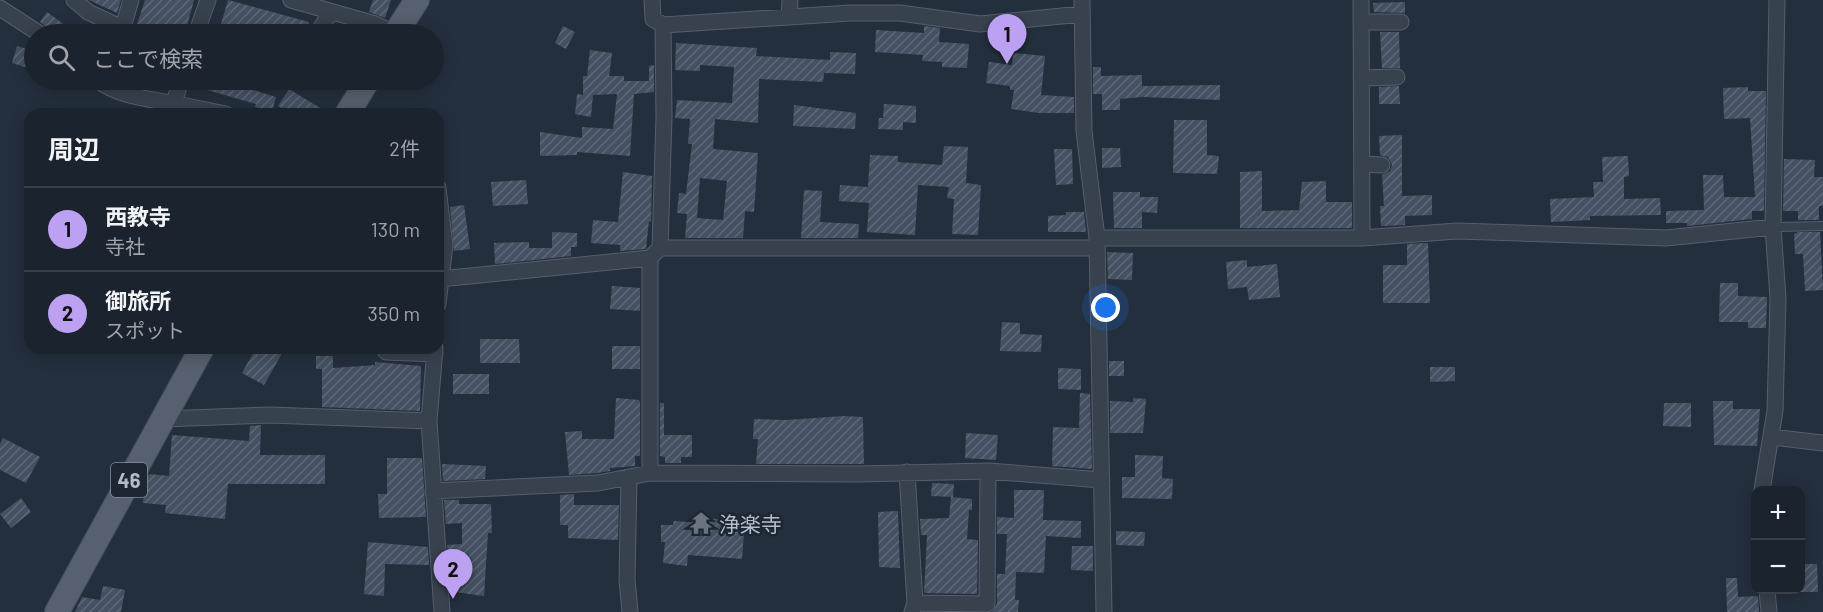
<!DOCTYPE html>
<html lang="ja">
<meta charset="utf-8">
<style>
:root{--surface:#1b232e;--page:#242b36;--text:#f1f3f6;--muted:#a0a4aa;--line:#39404a;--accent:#bca0f2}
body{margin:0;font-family:Barlow,"Noto Sans JP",sans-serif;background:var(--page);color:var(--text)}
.controls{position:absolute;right:18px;bottom:18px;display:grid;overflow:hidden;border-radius:12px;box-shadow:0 3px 15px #0003}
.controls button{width:54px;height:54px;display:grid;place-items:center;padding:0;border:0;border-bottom:2px solid var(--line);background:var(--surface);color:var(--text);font:30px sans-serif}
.you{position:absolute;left:1106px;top:308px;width:21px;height:21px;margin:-15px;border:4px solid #fff;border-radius:50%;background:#1a73e8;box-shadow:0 0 0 9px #1a73e833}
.badge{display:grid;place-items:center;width:39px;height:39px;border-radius:50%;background:var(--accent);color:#111;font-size:20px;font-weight:700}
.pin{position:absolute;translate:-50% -50px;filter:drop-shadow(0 2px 3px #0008)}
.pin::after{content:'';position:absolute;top:32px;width:21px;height:18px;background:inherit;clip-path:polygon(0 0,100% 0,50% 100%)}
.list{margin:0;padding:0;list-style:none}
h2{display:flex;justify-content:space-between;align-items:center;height:78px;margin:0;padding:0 24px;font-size:26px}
h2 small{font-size:20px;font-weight:400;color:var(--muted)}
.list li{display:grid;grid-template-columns:39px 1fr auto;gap:18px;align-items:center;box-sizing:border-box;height:84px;padding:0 24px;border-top:2px solid var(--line)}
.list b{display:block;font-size:22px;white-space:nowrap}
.list p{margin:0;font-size:20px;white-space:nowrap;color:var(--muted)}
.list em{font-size:20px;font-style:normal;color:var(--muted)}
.icon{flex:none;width:33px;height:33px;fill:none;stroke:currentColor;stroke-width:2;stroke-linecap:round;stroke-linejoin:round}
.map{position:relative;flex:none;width:1823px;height:612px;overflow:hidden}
.search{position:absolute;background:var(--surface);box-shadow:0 3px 15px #0003;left:24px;top:24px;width:420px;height:66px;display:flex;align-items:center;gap:15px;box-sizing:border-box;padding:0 21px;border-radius:33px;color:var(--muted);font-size:22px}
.panel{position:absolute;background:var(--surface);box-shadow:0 3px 15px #0003;left:24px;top:108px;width:420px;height:246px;border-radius:18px}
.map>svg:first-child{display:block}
.building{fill:url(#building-hatch);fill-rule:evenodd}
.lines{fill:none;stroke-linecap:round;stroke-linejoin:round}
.lane-casing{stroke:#565f6c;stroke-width:10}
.street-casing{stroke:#565f6c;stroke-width:17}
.primary-casing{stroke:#414a57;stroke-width:26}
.lane{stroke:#38414e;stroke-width:8}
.street{stroke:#38414e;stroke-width:15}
.primary{stroke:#56606e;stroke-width:24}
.labels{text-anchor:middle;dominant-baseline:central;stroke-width:5;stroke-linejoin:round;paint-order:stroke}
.shield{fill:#1d2633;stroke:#878f9c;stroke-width:1.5}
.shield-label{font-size:20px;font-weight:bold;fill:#b4bcc9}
.poi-label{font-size:21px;fill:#b4bcc9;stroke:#1d2633;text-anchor:start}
</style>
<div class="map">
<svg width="1823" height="612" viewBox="0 0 1823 612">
<defs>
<pattern id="building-hatch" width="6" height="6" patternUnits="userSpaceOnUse" patternTransform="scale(1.5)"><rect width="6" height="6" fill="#455162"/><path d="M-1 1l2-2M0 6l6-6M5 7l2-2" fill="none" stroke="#5d6877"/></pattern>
</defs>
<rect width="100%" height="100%" fill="#242f3e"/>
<!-- building -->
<path class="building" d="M89 0H121L117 13Z
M145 0H194L185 34 159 31 158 34H153L144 32 137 24Z
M228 0 309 22 306 34H218Z
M373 0H391L385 18 369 12Z
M1405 2V13L1374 12 1373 3Z
M47 12 77 34H55L40 22Z
M563 26 575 32 566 49 555 43Z
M924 26 940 28 939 42 969 44 967 68 942 67V62L922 61 923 55 875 52 876 30 924 33Z
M1380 32H1399L1400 68H1382Z
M676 43 757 48 756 56 794 58 830 60V52L856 53 855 74 824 73 823 82 759 79 758 123 715 119 713 149 758 153 754 212 745 211 743 238H685L687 214 677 213 679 193 686 194 692 144H688L690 119 675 118 677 100 732 103 734 67 700 65V71L675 70ZM700 178 727 181 723 220 697 218Z
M17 46 34 51V70L12 63Z
M590 50 612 53 609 76H624V81H649V66L654 65V92L634 94 630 156 577 152V155L540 156V132L582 138V127L613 129 617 94 593 95 591 117 575 114 577 94 583 95V76H587Z
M1013 53 1045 56 1041 95 1074 97V113H1039L1011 109 1014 90H1010V86L986 83 989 62 1012 65Z
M1093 67H1101V76L1142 75V86L1220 85V100L1142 97 1120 99V110H1102V94H1093Z
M203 80H229L254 87 253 90 276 97 272 112 255 107 256 104 200 88Z
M1399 86 1400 104H1379V87Z
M1748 87V91H1766L1764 211H1752V219L1687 226V223H1666V211L1704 210 1703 175H1723L1724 197H1755L1750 118 1724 119 1723 88Z
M289 89 330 114H291L278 106Z
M884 104 916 106V123L903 122V130L878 129 879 118H883Z
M794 105 856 113 855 129 793 126Z
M1174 120H1207V155L1219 156 1217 174 1173 173Z
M1402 135V196L1432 195V215L1405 216V225L1381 226 1380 206H1384L1382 175 1390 171 1392 165 1388 157 1380 155 1379 136Z
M944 146 968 147 966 183 981 185 978 235 952 234 954 199 947 198 949 187 918 185 915 235 867 232 869 203 839 201 840 185 868 187 870 155 898 156V162L942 165Z
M1102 148H1120L1121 167 1102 168Z
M1054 149H1072L1073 184 1056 185Z
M1628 156 1629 176 1624 177V199L1660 198 1661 215 1590 216V220L1551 222 1550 199 1594 197 1593 182H1603L1602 157Z
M1784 159 1815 160 1814 177H1823V206H1819V220H1798V211H1783Z
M1262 171V211L1299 210 1302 182 1326 181V202H1352V228H1240V172Z
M623 172 652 176 651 222 649 221 646 249 620 251V245L591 243 593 220 618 222Z
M526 180 528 204 493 206 491 182Z
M804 190 822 191 820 222 859 224 858 238H801Z
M1113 192H1140V197H1158L1157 213 1142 212V228H1114Z
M464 205 470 249 454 251 450 207Z
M1066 212H1084L1086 232H1048V216L1066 215Z
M552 232 577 233V247H571V256L495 264 494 243 529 242V248H552Z
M1798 232H1820L1823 290 1805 291 1803 254H1795L1794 234Z
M1428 243 1430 303H1383V265H1407V244Z
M1107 252 1133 253 1132 280 1108 279Z
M1247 260V267L1277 264 1280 297 1249 300 1247 287 1228 289 1226 262Z
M1720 283H1738V296L1767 297 1766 328H1748V322H1719Z
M612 286 640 288V311L610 309Z
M1002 322 1020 323V334L1042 335 1041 352 1000 351Z
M480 339H519L520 363H480Z
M612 346H640V369H612Z
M256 348H285L264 385 242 373Z
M316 356H333V368L375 365V362L421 366 420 411 322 407V369H316Z
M1109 361H1124V376H1109Z
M1430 367H1455V381L1430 382Z
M1058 368 1081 369V390L1058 389Z
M453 374H489V394H453Z
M1080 393 1090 394 1092 469 1052 466 1053 427 1079 428Z
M616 398 639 400 640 403V456H635V466L610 468V471L597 473 569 475 565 432 582 431V439H614Z
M1133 398 1146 399 1143 433H1110V401L1133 402Z
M1713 401H1733V409H1760L1757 446 1714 445Z
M660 403H664V435H692V457H681V463H665V457L660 456Z
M1664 403H1691V427L1663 426Z
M844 416 863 417 864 464H756L758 439H753L754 419 786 420Z
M261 425 260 455H325V484H228L225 519 165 513 166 505 143 503 145 482 149 474 169 476 172 435 249 441 250 426Z
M966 433 998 435 996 460 965 458Z
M3 438 40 457 26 483 0 470V444Z
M1135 455 1163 456 1162 478 1173 479 1172 499 1122 498V477H1135Z
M387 458H422L426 517 379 518 378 494H387Z
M442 464 486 466 485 479 443 481Z
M932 483 954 484 953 497 931 496Z
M1014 490H1044L1043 520 1081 521V538L1046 536 1044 573 1016 572 1015 600H1019L1018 612H992L997 604V574H1005L1007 534H997V517L1014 518Z
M574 494V505H619L618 540 568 538V525H560V495Z
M951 497 972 499V510H969L967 539 978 540 977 594 924 593 927 535H921L920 519 949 518Z
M21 498 31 512 11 528 0 514Z
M444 500H459V504H491L492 533H488L484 596 455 592 459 556 448 557 447 545 462 544V523L446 524Z
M898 511 900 568 879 567 878 512Z
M703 518 745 521 742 559 688 555 687 566 663 563 665 542H661V525H673L674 521 703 523Z
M1116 531 1145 532 1144 546 1116 545Z
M368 542 428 547 429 565 385 564 384 596 364 594Z
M1072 546H1093V571L1071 570Z
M1800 564H1817L1818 592H1800Z
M1726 578H1737L1738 597 1758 596 1759 612H1727Z
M103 586 125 590 121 612H75L82 597 100 600Z"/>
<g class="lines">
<!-- lane casing -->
<g class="lane-casing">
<path id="lane" d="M1773 227 1823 226"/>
</g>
<!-- street casing -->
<g class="street-casing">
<path id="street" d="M74 0 88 12 135 34
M291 0 375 24 396 34
M652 0 653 19 663 25 850 13H900L980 24 1082 14
M1082 0 1084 131 1097 238 1104 612
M1361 0 1362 238
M0 8 40 34
M789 17 790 0
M1361 22H1401
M122 30 131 0
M196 34 208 0
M317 34 330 13
M1361 78 1397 77
M97 80C122 98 147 98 176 104 193 107 209 111 226 114
M174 103 181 80
M1363 164 1382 165
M438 188 445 245 438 304
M1097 238H1362L1457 231 1666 238 1773 227
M660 248H1096
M440 279 650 258
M435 348 429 421 442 612
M386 352 435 354
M163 419 270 415 429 421
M1771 437 1823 443
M907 472 915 603
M650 473V258L660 248 664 117 663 25
M629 477 627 580 630 612
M1762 490 1775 411 1778 298 1773 227 1777 0
M433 491 598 483 650 473 859 474 988 471 1102 480
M1767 590 1769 612
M912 612 915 603 987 604 988 471"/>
</g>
<!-- primary casing -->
<g class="primary-casing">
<path id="primary" d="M395 34 417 0
M347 114 368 80
M57 612 202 348"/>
</g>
<!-- lane -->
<use href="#lane" class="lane"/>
<!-- street -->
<use href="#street" class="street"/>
<!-- primary -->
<use href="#primary" class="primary"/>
</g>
<!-- icons -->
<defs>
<g id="temple-bare" transform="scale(1.8)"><path d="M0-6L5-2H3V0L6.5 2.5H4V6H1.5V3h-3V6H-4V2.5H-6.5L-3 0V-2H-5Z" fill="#6b7280" stroke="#1d2633" stroke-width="2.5" paint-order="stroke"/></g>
</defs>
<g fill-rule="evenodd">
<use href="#temple-bare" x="701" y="523"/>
</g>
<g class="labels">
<!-- shield labels -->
<rect class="shield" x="111" y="463" width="36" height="34" rx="4.5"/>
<g class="shield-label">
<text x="129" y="480">46</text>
</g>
<!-- poi labels -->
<g class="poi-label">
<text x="719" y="523">浄楽寺</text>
</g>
</g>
</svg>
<div class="controls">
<button>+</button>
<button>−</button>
</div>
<div class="you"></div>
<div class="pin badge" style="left:1007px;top:64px">1</div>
<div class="pin badge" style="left:453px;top:599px">2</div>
<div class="search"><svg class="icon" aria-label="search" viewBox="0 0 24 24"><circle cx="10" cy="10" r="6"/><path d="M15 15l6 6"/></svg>ここで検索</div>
<section class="panel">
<h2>周辺<small>2件</small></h2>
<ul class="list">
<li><span class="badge">1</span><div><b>西教寺</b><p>寺社</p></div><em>130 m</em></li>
<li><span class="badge">2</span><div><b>御旅所</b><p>スポット</p></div><em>350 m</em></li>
</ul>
</section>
</div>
